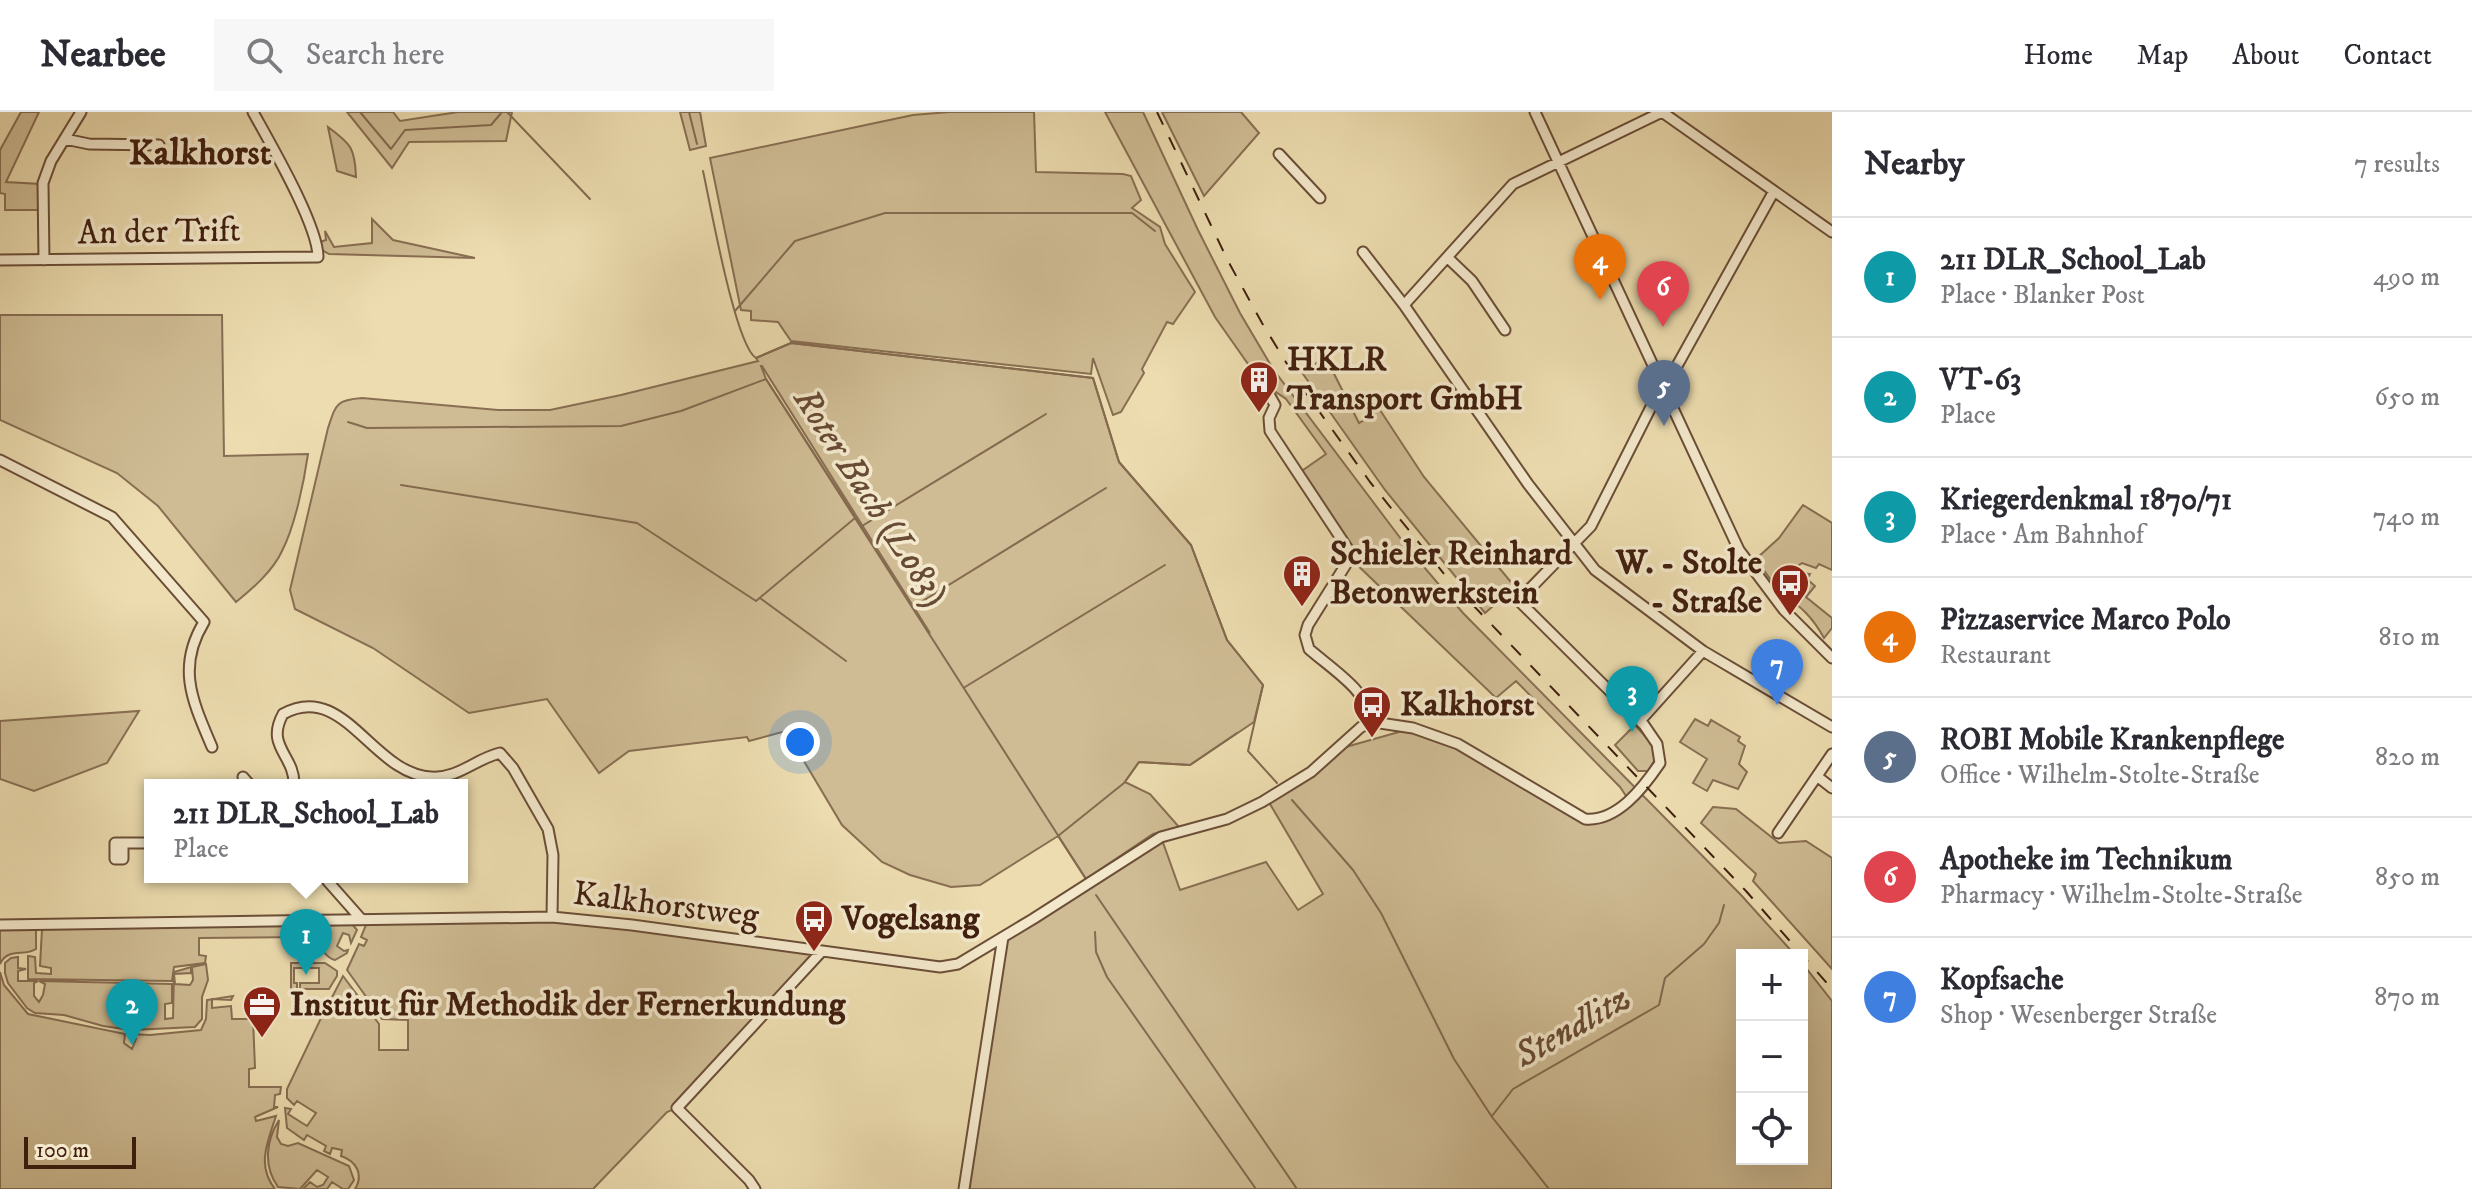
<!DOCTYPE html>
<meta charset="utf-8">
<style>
:root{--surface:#fff;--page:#f7f7f7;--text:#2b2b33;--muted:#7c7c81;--line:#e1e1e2;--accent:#8f2418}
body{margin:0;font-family:"IM FELL DW Pica",serif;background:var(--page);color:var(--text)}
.controls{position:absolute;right:24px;bottom:24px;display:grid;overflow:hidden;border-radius:0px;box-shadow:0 8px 32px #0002}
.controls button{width:72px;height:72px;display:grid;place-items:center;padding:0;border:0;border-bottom:2px solid var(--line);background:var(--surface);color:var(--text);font:40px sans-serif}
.scale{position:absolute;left:24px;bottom:20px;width:112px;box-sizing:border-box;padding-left:8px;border:4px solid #401f0f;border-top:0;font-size:22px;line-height:28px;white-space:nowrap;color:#401f0f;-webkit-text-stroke:6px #f3e8cb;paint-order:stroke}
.you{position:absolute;left:800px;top:630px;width:28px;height:28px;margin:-20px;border:6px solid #fff;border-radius:50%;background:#1a73e8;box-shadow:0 0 0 12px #1a73e833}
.badge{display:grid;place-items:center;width:52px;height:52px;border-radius:50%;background:var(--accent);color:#fff;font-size:26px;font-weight:700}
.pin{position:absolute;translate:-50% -66px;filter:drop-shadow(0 2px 4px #0008)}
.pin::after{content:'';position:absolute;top:42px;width:28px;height:24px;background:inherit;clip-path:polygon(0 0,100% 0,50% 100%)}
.popup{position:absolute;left:144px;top:667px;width:324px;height:104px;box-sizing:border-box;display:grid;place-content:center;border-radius:0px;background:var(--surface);filter:drop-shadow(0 2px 6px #0005);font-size:26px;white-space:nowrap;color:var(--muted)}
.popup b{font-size:30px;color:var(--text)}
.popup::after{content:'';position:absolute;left:50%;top:100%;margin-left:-16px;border:16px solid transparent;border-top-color:var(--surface)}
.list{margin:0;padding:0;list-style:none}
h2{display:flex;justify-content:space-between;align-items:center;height:104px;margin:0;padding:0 32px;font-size:34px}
h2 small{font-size:26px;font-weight:400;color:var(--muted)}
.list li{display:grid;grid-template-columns:52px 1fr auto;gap:24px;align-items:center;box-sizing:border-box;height:120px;padding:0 32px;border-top:2px solid var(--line)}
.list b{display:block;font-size:30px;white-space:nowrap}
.list p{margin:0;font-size:26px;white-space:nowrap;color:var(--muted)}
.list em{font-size:26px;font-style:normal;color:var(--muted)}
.icon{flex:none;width:44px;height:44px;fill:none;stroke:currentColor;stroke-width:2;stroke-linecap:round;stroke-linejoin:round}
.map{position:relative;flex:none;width:1832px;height:1077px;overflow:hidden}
header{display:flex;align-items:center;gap:48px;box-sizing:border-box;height:112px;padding:0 40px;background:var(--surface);border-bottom:2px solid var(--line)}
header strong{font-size:38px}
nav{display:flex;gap:44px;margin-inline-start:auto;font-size:28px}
.search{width:560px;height:72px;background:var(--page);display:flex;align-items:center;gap:20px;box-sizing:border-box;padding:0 28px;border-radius:0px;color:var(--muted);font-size:30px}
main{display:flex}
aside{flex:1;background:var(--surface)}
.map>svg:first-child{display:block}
.green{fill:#cfbc94;stroke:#886e52;stroke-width:2;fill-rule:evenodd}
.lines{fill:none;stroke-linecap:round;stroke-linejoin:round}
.stream{stroke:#846a4f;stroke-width:2}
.minor-casing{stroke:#6b4e37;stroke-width:13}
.minor{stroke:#f3e8cb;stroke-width:9}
.rail{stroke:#401f0f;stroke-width:2;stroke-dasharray:14 14;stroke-linecap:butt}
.labels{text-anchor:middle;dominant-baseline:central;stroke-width:7;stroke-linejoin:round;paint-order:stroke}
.street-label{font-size:34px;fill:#401f0f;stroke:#f3e8cb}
.poi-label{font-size:34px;font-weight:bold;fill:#401f0f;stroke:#f3e8cb;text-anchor:start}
.neighbourhood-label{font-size:36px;font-weight:bold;fill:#401f0f;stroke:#f3e8cb}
.water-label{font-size:36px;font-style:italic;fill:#684b34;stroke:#f3e8cb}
</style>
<header>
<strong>Nearbee</strong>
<div class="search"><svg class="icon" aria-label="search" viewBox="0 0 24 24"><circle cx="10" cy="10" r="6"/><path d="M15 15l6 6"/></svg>Search here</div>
<nav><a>Home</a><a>Map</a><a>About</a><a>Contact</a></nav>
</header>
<main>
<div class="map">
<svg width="1832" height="1077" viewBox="0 0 1832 1077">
<rect width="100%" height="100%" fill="#ecdcaf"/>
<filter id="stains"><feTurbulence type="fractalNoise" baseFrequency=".0025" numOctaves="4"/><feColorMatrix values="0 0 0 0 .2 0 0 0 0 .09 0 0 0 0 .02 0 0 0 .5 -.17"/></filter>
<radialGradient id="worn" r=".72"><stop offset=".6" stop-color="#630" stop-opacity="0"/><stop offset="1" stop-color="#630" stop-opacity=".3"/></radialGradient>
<!-- green -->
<path class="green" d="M21 0H39L6 70 41 72V98H5V82L0 81V38Z
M347 0H393L400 9 458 0H512L506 29 409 30 392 56Z
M680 0H700L706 34 690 38Z
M949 0H1034L1036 60 1123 62 1131 64 1141 88 1132 96 1160 115 1165 132 1195 180 1173 212 1167 210 1142 257 1144 261 1121 300 1113 303 1093 246 1091 262 791 229 778 210 751 208V199L741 198 710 46 913 3Z
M1105 0H1143L1198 118 1240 201 1273 257 1407 435 1463 501 1741 783 1795 843H1742V1047H1802V851L1832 889V1077H969L974 1018 1003 825 1161 725 1180 778 1266 750 1298 798 1323 782 1267 687 1335 638 1413 616 1428 620 1595 708 1628 687 1620 675 1516 569 1496 586 1350 446 1296 363 1326 342 1286 287 1260 269 1215 205Z
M1162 0H1241L1259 21 1204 84Z
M328 15C351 32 355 36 356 65L337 59Z
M372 107 393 128 475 146 329 142 322 138 320 130 326 128 325 119 334 135 372 131Z
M0 203H222L224 344 308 342C304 370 295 414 282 439 273 459 252 477 236 490L158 394 117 361 0 308Z
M791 231 1093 266 1119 350 1191 433 1227 528 1263 573 1254 610 1190 653 1139 650 1125 670 1150 682 1179 715 1153 722 1086 767 1058 724 980 773 951 775 910 763 882 750 842 713 786 619 749 629 747 625 629 639 599 661 547 587 469 601 373 536 295 497 290 478 328 316C336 292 336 288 362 286L498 298H550L621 283 758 249 756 246ZM761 254H762L930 521 766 267Z
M1325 244 1359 311 1380 298 1424 365 1515 475 1485 501 1385 378 1303 262Z
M1803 393 1832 411V458L1819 452 1816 456 1802 451 1773 471 1756 447 1779 426Z
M1803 461 1810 462 1807 467 1815 474 1806 485 1832 506V516L1824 526C1813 506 1801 494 1782 482Z
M139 599 107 651 34 679 0 667V609Z
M1695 607 1708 614 1711 608 1740 625 1738 629 1745 634 1739 652 1747 660 1738 677 1713 668 1707 679 1693 671 1707 647 1680 630Z
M1635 613 1653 633 1656 646 1648 659H1638L1615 633Z
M1713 695 1736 697 1779 731 1806 729 1832 746V857L1753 769 1756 762 1701 711Z
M552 805 822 839 677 996 667 1000 593 1077H355C364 1062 356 1049 341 1044L342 1038 332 1036 330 1042 324 1039 326 1034 307 1023 304 1028 287 1016 285 996 291 997 288 1002 307 1014 316 1001 297 989 294 993 287 986V977L323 902H339V890L328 893 343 864 379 912V938H408V908L382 907 347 858 359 832 364 834 367 828 361 825 366 813 362 808Z
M352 812 357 818 351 831 349 823 343 821 337 834 344 839 348 838 347 841 335 848C323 846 322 830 307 829V825L199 826V843L206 844 205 851 174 855 172 869 28 867V844L35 845 36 861 51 862V856L40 854 42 817Z
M0 817H36V837C24 845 8 835 0 852Z
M18 845V856L26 857 18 859V869H38L34 871V884L39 890 43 883 45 872 39 869 172 872V891L165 892V907L173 906 174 860 191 855V861L174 862 175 872 190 873 193 868 192 855 206 852 208 868 202 885V907L195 915 131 918 103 914 64 903 35 901 27 896 8 871 5 861V851L11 846Z
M291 851H325L337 859V864L329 877H300V871H319V856H294V871H297V877H291Z
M0 860 4 873 28 902 125 922 124 931 132 937 136 927 130 926V922L150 923 201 918 206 907 207 888 233 884 231 888 212 887V896L231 894 232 907H253L255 956 249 957V975H281L280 982 275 983 274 995H278L255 1005 256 1009 276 1004C268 1029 256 1053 275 1077H0Z
M279 1008 277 1025 281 1032 288 1034 298 1031 349 1054 354 1068 348 1077H343L332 1070 327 1077H303L310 1070 317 1075 323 1073 328 1065 317 1058 300 1077 278 1075C263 1054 266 1029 279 1008Z"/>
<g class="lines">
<!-- stream -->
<path class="stream" d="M360 0 391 37 405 18 491 13 502 0
M507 0 590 87
M689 0 697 32
M703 59C710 90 735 233 756 246L791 231 1093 266 1119 350 1191 433 1227 528 1263 573 1248 639 1277 671
M735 199 795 129 885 101H1132L1155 119
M348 310 367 316 621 314 681 299 766 267 1086 767
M401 373 637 411 756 489 855 406
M862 414 1046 302
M760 486 846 549
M913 495 1106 376
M965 575 1165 453
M1292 688 1353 758 1381 801 1454 947 1492 1005 1549 1077
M1058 724 1124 671 1139 650 1190 653 1237 621
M1096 783 1297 1077
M1095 820 1096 840 1107 865 1256 1077
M1492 1004 1513 977 1659 893 1665 866 1704 832 1719 811 1724 793"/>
<!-- minor casing -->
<g class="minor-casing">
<path id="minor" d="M1535 0 1739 438 1784 498 1832 546
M65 27 89 32 159 33
M1279 42 1320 86
M1363 140 1404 193 1528 372 1595 458 1703 539 1832 615
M1448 146 1472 169 1505 218
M0 148 318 145C318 113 270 31 253 0
M44 148 43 71 51 49 81 0
M1404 193 1513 72 1662 0 1832 120
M1659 268 1673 261 1774 79
M1266 277 1275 293 1269 306 1270 319 1350 440V446L1308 513 1305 523 1309 537C1333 558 1367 578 1373 610
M0 348 112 405 204 510C176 556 193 590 212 635
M1640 609 1703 539
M243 665 250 673
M1818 665 1832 676
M294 673C295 643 265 635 283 602 344 568 372 662 431 665 458 667 475 647 500 641L513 656 548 717 553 743 552 805
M1778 721 1832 642
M123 731V747H115V731H150
M324 765 362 808
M0 813 552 805 632 813 940 855 958 852 1033 807 1161 725 1227 707 1262 690 1311 660 1361 615 1373 610 1413 616 1458 632 1585 707C1617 710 1643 676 1660 651L1657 632 1644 613 1520 490 1521 486 1591 414 1651 295 1666 284
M755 1077 749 1068 677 996 822 839
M964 1077 1003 825"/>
</g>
<!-- minor -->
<use href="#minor" class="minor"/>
<!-- rail -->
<path class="rail" d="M1157 0 1228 149 1262 211 1298 270 1370 370 1449 468 1746 779 1832 877"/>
</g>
<!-- icons -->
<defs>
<g id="building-pin" transform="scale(2)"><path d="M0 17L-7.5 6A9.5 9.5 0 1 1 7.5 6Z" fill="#8f2418" stroke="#f3e8cb"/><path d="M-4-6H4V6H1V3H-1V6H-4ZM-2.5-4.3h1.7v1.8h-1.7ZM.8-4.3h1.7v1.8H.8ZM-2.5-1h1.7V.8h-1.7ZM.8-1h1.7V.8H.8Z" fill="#fff"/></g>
<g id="bus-pin" transform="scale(2)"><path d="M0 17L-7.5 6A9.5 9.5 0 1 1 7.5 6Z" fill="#8f2418" stroke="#f3e8cb"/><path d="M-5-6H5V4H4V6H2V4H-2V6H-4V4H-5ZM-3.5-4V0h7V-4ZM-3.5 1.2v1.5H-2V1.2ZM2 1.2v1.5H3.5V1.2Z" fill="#fff"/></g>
<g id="office-pin" transform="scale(2)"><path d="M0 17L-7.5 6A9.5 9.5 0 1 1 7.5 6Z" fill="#8f2418" stroke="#f3e8cb"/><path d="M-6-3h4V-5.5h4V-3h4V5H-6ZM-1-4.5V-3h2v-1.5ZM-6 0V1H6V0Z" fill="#fff"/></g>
</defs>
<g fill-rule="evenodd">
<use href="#building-pin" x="1259" y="268"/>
<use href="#building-pin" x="1302" y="462"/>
<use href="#bus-pin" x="1790" y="471"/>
<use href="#bus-pin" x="1372" y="593"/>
<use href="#bus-pin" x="814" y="807"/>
<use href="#office-pin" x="262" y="893"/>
</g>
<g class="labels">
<!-- street labels -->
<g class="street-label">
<text transform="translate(159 120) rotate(-1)">An der Trift</text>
<text transform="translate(666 793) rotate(7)">Kalkhorstweg</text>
</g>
<!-- poi labels -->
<g class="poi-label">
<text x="1287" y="248">HKLR<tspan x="1287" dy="39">Transport GmbH</tspan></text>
<text x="1330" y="442">Schieler Reinhard<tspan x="1330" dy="39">Betonwerkstein</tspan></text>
<text x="1762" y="451" text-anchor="end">W. - Stolte<tspan x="1762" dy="39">- Straße</tspan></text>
<text x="1400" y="593">Kalkhorst</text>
<text x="842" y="807">Vogelsang</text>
<text x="290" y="893">Institut für Methodik der Fernerkundung</text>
</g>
<!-- neighbourhood labels -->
<g class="neighbourhood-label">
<text x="200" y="41">Kalkhorst</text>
</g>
<!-- water labels -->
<g class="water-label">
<text transform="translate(870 385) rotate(57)">Roter Bach (L083)</text>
<text transform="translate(1573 915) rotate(-30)">Stendlitz</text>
</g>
</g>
<rect width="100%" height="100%" filter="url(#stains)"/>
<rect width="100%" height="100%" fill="url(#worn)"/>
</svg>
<div class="controls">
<button>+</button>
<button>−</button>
<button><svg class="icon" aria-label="locate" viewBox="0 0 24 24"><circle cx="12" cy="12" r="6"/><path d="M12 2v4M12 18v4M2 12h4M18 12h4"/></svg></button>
</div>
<div class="scale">100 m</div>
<div class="you"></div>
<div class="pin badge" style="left:306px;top:863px;background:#0f9aa8">1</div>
<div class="popup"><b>211 DLR_School_Lab</b>Place</div>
<div class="pin badge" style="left:132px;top:933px;background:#0f9aa8">2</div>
<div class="pin badge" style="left:1632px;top:620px;background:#0f9aa8">3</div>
<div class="pin badge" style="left:1600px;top:188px;background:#e8710a">4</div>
<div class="pin badge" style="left:1664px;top:314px;background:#5c6f8a">5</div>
<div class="pin badge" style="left:1663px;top:215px;background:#e0444e">6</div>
<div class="pin badge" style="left:1777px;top:593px;background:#3f7fe0">7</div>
</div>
<aside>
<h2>Nearby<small>7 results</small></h2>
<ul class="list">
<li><span class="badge" style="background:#0f9aa8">1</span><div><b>211 DLR_School_Lab</b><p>Place · Blanker Post</p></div><em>490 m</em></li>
<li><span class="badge" style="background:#0f9aa8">2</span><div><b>VT-63</b><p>Place</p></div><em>650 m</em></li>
<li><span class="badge" style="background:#0f9aa8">3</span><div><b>Kriegerdenkmal 1870/71</b><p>Place · Am Bahnhof</p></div><em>740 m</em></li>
<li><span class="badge" style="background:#e8710a">4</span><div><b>Pizzaservice Marco Polo</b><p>Restaurant</p></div><em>810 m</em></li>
<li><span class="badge" style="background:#5c6f8a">5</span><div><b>ROBI Mobile Krankenpflege</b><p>Office · Wilhelm-Stolte-Straße</p></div><em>820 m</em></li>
<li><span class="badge" style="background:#e0444e">6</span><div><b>Apotheke im Technikum</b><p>Pharmacy · Wilhelm-Stolte-Straße</p></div><em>850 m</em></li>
<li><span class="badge" style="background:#3f7fe0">7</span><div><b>Kopfsache</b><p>Shop · Wesenberger Straße</p></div><em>870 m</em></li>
</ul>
</aside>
</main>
